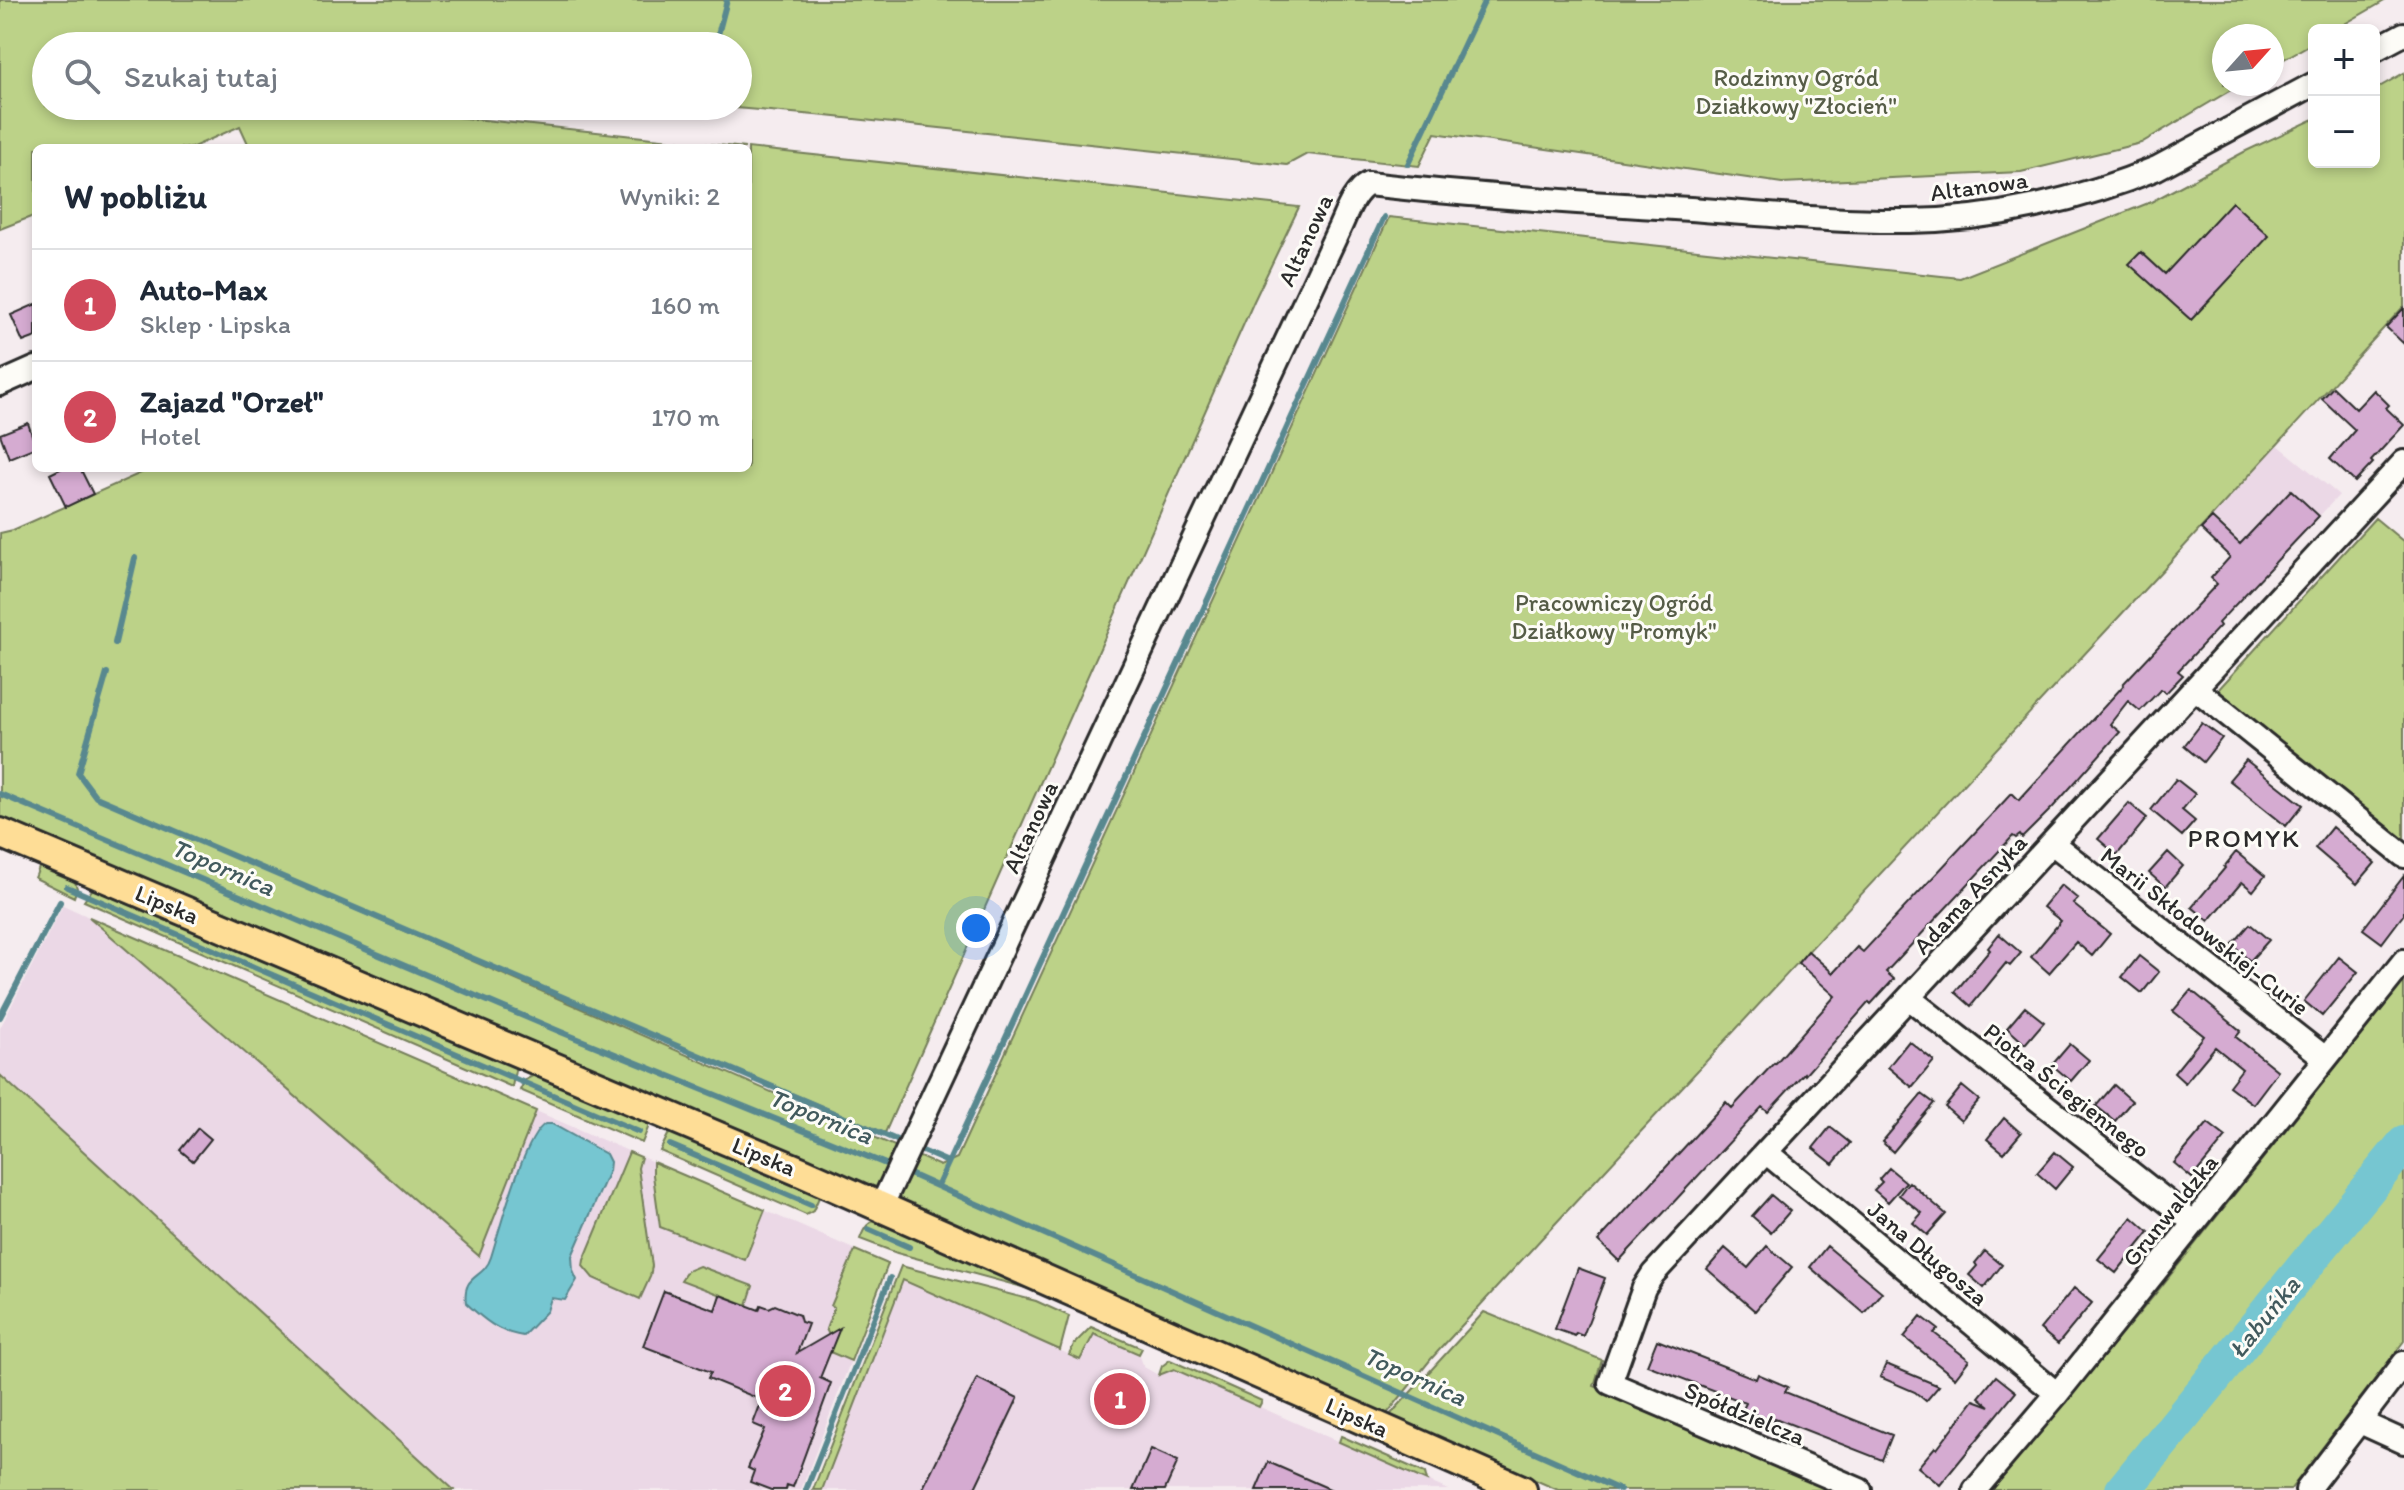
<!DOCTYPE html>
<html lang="pl">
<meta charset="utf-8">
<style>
:root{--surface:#fff;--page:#f2f2f3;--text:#1f2937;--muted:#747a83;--line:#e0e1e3;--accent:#d1495b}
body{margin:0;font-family:Itim,sans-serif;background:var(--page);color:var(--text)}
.controls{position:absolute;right:24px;top:24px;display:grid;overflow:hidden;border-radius:12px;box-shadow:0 4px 12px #0003}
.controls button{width:72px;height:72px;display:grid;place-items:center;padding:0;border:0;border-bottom:2px solid var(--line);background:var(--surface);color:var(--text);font:40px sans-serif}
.compass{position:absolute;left:2212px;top:24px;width:72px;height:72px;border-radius:50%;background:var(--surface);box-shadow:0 4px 12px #0003;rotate:63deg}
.you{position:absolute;left:976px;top:928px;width:28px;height:28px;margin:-20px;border:6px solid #fff;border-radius:50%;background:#1a73e8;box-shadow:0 0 0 12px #1a73e833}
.badge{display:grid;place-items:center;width:52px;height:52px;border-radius:50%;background:var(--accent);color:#fff;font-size:26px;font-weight:700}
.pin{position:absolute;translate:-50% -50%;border:4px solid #fff;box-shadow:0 2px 8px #0006}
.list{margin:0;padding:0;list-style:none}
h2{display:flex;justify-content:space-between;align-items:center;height:104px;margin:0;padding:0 32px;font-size:34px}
h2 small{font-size:26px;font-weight:400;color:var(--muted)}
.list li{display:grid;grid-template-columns:52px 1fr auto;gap:24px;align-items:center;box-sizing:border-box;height:112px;padding:0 32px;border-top:2px solid var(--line)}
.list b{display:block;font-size:30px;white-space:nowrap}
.list p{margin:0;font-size:26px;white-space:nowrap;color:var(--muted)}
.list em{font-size:26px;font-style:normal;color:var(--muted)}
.icon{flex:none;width:44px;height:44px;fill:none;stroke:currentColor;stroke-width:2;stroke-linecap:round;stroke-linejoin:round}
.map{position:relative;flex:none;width:2404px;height:1490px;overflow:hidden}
.search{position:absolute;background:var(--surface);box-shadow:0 4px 12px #0003;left:32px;top:32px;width:720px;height:88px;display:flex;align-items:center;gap:20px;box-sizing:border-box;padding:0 28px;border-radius:44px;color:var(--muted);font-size:30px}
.panel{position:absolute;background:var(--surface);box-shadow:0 4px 12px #0003;left:32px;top:144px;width:720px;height:328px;border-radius:12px}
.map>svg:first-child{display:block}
.built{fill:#ebd8e6}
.green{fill:#bcd288;stroke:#747e5a;stroke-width:2}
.water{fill:#76c6d1;stroke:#58888f;stroke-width:2}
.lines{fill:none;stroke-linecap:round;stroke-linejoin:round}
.stream{stroke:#58888f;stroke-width:6}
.river{stroke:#76c6d1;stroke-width:36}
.building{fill:#d5abd1;stroke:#2b2b2b;stroke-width:2}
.minor-casing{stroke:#2b2b2b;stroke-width:28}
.major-casing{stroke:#2b2b2b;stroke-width:34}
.minor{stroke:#fdfcf7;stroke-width:22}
.major{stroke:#fedd96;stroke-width:28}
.labels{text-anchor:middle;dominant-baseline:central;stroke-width:6;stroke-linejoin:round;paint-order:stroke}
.park-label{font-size:24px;fill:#565d47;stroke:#fdfcf7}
.street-label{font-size:24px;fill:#2b2b2b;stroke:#fdfcf7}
.neighbourhood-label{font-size:26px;letter-spacing:2px;fill:#2b2b2b;stroke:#fdfcf7}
.water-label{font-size:26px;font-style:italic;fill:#425a5d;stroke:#fdfcf7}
</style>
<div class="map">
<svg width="2404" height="1490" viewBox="0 0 2404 1490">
<rect width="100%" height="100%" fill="#f5ecef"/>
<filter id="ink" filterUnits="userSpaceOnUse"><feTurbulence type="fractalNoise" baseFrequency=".0125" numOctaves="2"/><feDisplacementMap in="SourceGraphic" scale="16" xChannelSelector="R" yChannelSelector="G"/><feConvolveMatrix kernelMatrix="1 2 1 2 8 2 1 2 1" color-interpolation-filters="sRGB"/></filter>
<g filter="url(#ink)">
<!-- built -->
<path class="built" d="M2278 445 2339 495 2270 569 2211 515Z
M63 905 89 917 478 1256 536 1111 888 1264 801 1490H454L0 1075V1028Z
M903 1279 1079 1359 1094 1334 1139 1354 1144 1367 1158 1375 1174 1369 1448 1490H822Z"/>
<!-- green -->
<path class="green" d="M0 0H2386L2334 30H2314V42L2272 66V36H2224V84H2241L2141 143 2021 172 1782 183 1435 133 1419 166 1307 154 1287 165 826 116 712 106H738V46H46V106H382V109L745 148H250L240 126 191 148H36V215L0 229Z
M2404 73V306L2169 563 1542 1238 1431 1359 1386 1415 800 1157 0 819V533L13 530 152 468H748V148L1299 207 1254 301 885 1133 217 849 940 1166 957 1158 1389 217 1960 278 2151 202 2244 152 2314 119V162H2374V90Z
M2375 518 2404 542V842L2217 691Z
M40 865 74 879 77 888 74 897 35 878Z
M94 887 516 1065 512 1087 84 901Z
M89 917 536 1111 479 1256Z
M2404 981V1341L2290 1490H1992L2156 1293Z
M536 1074 648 1121V1128L642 1143 520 1090 525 1080Z
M0 1075 454 1490H0Z
M673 1132 820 1195 813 1211 806 1215 660 1151 668 1135Z
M629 1152 641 1157 638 1168 652 1266 650 1277 640 1299 593 1278 583 1266 584 1260Z
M653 1162 765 1210 745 1260 660 1227 653 1175Z
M881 1220 1037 1288V1291L897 1253 860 1239C864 1228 868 1220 881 1220Z
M855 1250 888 1264 851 1361 830 1352 829 1335 826 1329 834 1308 831 1306Z
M699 1266 753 1286 747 1305 681 1280 687 1271Z
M901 1266 1036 1301 1069 1316 1060 1350 903 1280 822 1490H813Z
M1484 1312 1602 1360 1594 1386 1836 1490H1558L1389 1416Z
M1091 1327 1142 1348 1139 1354 1094 1334 1080 1360 1069 1355 1074 1344Z
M1170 1360 1262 1401 1259 1407 1174 1369 1159 1375 1162 1366Z
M1341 1436 1425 1473 1427 1481 1339 1442Z"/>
<!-- water -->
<path class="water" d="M545 1124H552L606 1154 610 1162 609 1171 572 1256 573 1271 577 1280 565 1300 551 1298 547 1311 523 1336C499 1333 483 1319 466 1303 462 1273 484 1280 491 1257 499 1232 524 1136 545 1124Z"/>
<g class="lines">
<!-- stream -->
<path class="stream" d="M715 46 727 0
M1408 164 1485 0
M115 643 135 558
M107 673 78 773 96 797 948 1162
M0 794 561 1032 893 1167
M67 887 639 1132
M0 1017 60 902
M670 1145 811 1205
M903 1171 1620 1490
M938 1185 1384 217
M868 1229 909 1247
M806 1490 890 1278"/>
<!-- river -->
<path class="river" d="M2123 1490 2404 1144"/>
</g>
<!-- building -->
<path class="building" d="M2232 202 2269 236 2191 320 2129 264 2141 252 2165 274Z
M36 304V337L23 342 11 315Z
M2404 308V344L2386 327Z
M2333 387 2356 409 2374 390 2389 405 2386 408 2404 425 2371 461 2373 463 2355 482 2330 459 2355 430 2322 399Z
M28 423 36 447 9 458 0 434Z
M62 468H80L93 494 66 507 50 474Z
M2291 490 2319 516 2218 623 2220 626 2178 671 2183 675 2166 693 2161 689 2140 711 2128 701 2110 724 2120 732 2053 807 2022 838 2020 835 2016 838 2013 836 1886 972 1894 979 1871 1004 1869 1002 1805 1075 1804 1073 1768 1112 1762 1107 1619 1261 1598 1241 1726 1102 1732 1108 1774 1063 1775 1064 1835 996 1798 963 1808 951 1833 973 1857 947 1863 952 2012 793 2019 800 2124 685 2123 684 2217 584 2211 578 2230 557 2201 529 2212 518 2240 544Z
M2202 723 2222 738 2203 762 2184 746Z
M2246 760 2303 805 2286 826 2229 780Z
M2176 779 2195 794 2182 810 2195 821 2182 836 2151 810Z
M2129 803 2147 818 2117 855 2098 839Z
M2332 827 2375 863 2357 884 2315 848Z
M2168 852 2183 866 2165 887 2149 873Z
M2236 852 2265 876 2253 891 2242 882 2209 921 2192 907 2225 868 2224 867Z
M2404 876V914L2382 943 2363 929Z
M2061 885 2078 899 2073 904 2110 934 2092 956 2076 942 2049 973 2031 957 2061 921 2043 907Z
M2250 924 2269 940 2250 961 2232 945Z
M1999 934 2021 953 2010 966 2006 963 1971 1006 1955 992 1990 950 1988 948Z
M2139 956 2159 972 2142 993 2122 977Z
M2339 957 2358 972 2322 1016 2304 1001Z
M2191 990 2241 1031 2236 1037 2278 1071 2253 1104 2229 1086 2242 1069 2215 1047 2185 1083 2174 1073 2204 1036 2173 1011Z
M2025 1007 2044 1022 2025 1044 2007 1028Z
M1909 1041 1934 1061 1912 1087 1888 1067Z
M2070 1044 2089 1060 2071 1081 2052 1065Z
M2114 1085 2132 1101 2115 1121 2096 1106Z
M1962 1086 1979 1100 1961 1121 1945 1107Z
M1922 1094 1934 1103 1893 1152 1882 1142Z
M2004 1118 2021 1133 2004 1153 1987 1139Z
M2208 1123 2226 1137 2192 1178 2174 1163Z
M1830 1127 1850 1143 1833 1164 1813 1148Z
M198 1128 211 1139 193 1161 180 1150Z
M2055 1152 2073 1167 2055 1189 2037 1173Z
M1889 1168 1906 1182 1888 1202 1874 1190 1882 1182 1879 1179Z
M1909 1182 1946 1214 1927 1235 1913 1223 1922 1213 1899 1195Z
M1771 1195 1790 1211 1771 1233 1752 1216Z
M2132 1217 2149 1232 2116 1273 2098 1259Z
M1767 1246 1792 1267 1755 1311 1707 1269 1725 1248 1748 1268Z
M1827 1246 1882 1292 1864 1313 1810 1267Z
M1985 1251 2002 1265 1984 1288 1969 1275 1977 1266 1975 1263Z
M1578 1268 1605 1278 1583 1336 1576 1333 1575 1336 1555 1329Z
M2074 1288 2092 1303 2058 1344 2040 1329Z
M664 1291 715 1310 720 1295 759 1310 761 1305 769 1308 775 1305 799 1315 801 1322 808 1324 797 1353 840 1328 820 1378 831 1383 793 1487 787 1485 786 1490H771L750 1482 754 1471 748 1468 765 1429 753 1424 762 1400 708 1378 711 1372 643 1346Z
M1921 1316 1938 1329 1934 1333 1969 1360 1955 1378 1904 1337Z
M1657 1340 1756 1379 1758 1374 1788 1387 1785 1392 1892 1435 1882 1460 1775 1418 1773 1422 1743 1409 1746 1403 1647 1365Z
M1886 1364 1939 1386 1926 1401 1915 1392 1880 1377Z
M1996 1376 2016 1392 1940 1485 1918 1467 1935 1447 1937 1449 1974 1400 1990 1406 1979 1397Z
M977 1378 1018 1398 974 1490H922Z
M1151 1449 1178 1461 1165 1490H1133Z
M1268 1462 1332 1490H1256Z"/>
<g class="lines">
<!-- minor casing -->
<g class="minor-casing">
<path id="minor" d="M2374 50 2404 34
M0 384 36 368
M2196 689 2404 856
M2052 843 2325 1058
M1909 998 2193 1222
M1767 1153 2057 1394
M881 1207 1338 231C1346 215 1352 193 1368 184 1475 196 1583 203 1690 209 1763 214 1836 222 1909 221 1993 220 2080 200 2157 168L2314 84
M2360 1422 2404 1442
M1860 1490 1610 1383 1644 1288 1653 1274 2404 462
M1975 1490 2057 1394 2404 961
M2307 1490 2404 1363"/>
</g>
<!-- major casing -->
<g class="major-casing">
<path id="major" d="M0 833 804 1173 1522 1490"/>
</g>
<!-- minor -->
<use href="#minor" class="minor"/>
<!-- major -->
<use href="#major" class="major"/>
</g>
</g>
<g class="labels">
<!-- park labels -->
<g class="park-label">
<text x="1796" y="77">Rodzinny Ogród<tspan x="1796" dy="28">Działkowy "Złocień"</tspan></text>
<text x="1614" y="602">Pracowniczy Ogród<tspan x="1614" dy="28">Działkowy "Promyk"</tspan></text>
</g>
<!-- street labels -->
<g class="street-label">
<text transform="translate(1979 186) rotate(-8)">Altanowa</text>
<text transform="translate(1305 240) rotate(-65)">Altanowa</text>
<text transform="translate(1030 827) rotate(-65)">Altanowa</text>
<text transform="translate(1970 894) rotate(-47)">Adama Asnyka</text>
<text transform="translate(167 904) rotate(23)">Lipska</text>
<text transform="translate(2205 931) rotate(38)">Marii Skłodowskiej-Curie</text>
<text transform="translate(2067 1090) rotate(38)">Piotra Ściegiennego</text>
<text transform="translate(764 1156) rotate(23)">Lipska</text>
<text transform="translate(2170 1210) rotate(-51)">Grunwaldzka</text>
<text transform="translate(1928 1253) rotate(40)">Jana Długosza</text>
<text transform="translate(1745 1413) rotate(23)">Spółdzielcza</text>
<text transform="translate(1357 1417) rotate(24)">Lipska</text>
</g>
<!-- neighbourhood labels -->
<g class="neighbourhood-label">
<text x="2244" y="838">PROMYK</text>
</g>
<!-- water labels -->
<g class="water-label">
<text transform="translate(223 867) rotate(23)">Topornica</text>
<text transform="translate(821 1116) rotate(22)">Topornica</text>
<text transform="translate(2264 1317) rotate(-51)">Łabuńka</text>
<text transform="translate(1415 1376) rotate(24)">Topornica</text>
</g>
</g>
</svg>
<div class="controls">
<button>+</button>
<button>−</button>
</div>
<svg class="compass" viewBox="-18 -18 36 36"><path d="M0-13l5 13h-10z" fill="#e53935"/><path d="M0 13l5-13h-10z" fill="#747a83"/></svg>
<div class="you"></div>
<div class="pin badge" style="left:1120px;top:1399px">1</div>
<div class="pin badge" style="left:785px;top:1391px">2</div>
<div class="search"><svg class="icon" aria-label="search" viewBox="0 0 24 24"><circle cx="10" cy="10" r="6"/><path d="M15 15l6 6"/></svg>Szukaj tutaj</div>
<section class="panel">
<h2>W pobliżu<small>Wyniki: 2</small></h2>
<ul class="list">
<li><span class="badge">1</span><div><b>Auto-Max</b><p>Sklep · Lipska</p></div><em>160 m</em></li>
<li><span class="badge">2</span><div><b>Zajazd &quot;Orzeł&quot;</b><p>Hotel</p></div><em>170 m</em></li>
</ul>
</section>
</div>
